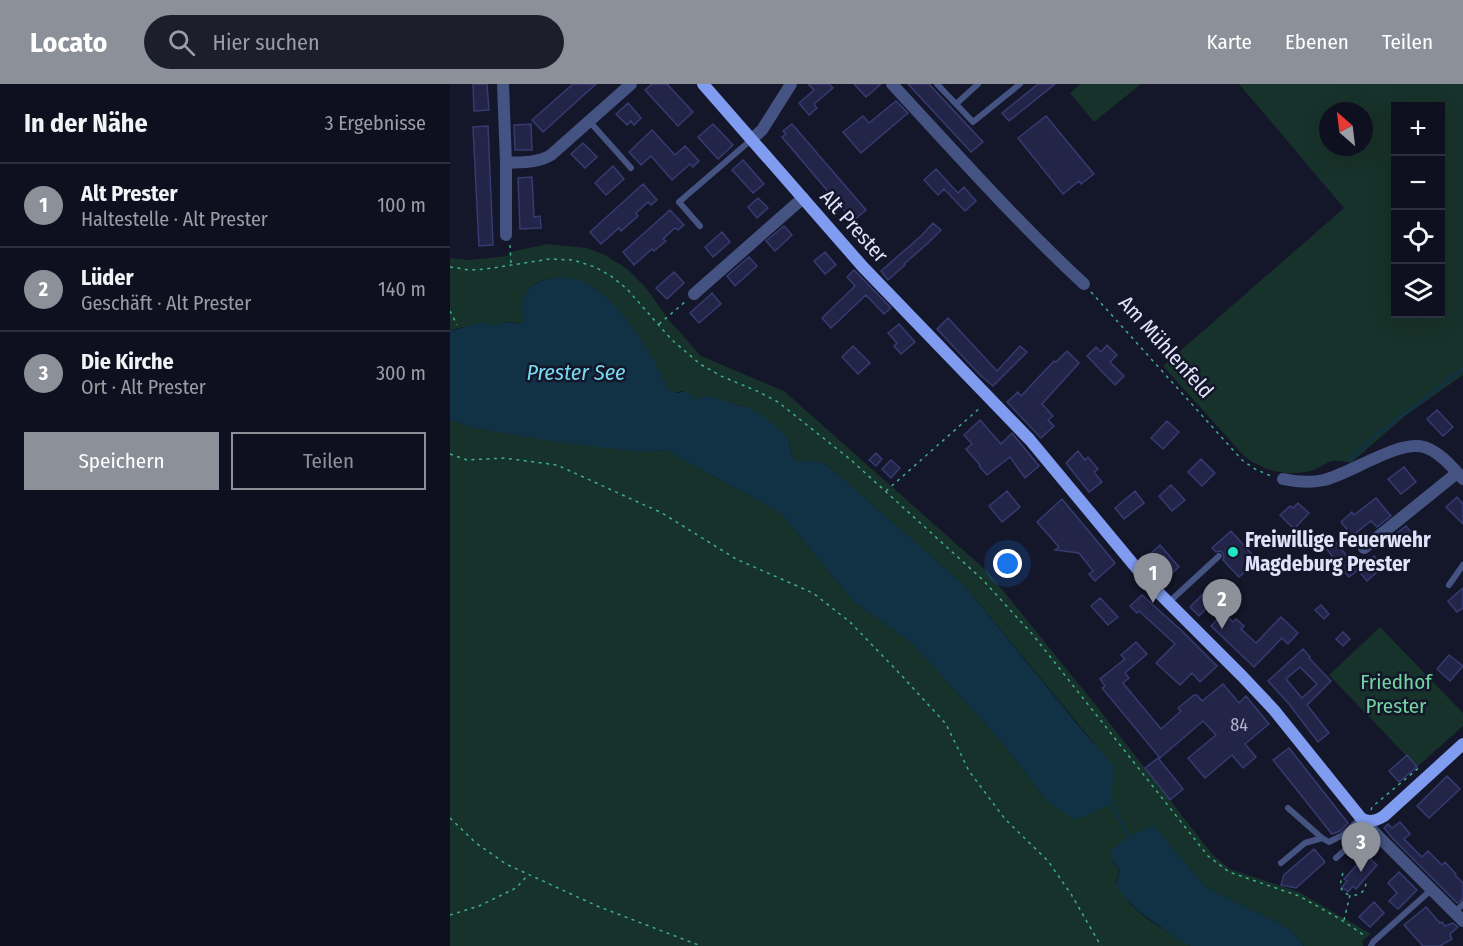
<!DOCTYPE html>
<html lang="de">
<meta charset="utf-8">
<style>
:root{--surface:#0f101f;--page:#1d1e2c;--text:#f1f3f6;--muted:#9b9da4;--line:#2f303d;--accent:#8c9099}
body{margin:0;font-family:"Fira Sans Condensed",sans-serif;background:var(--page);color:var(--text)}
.controls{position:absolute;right:18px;top:18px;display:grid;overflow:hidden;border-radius:0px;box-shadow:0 6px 24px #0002}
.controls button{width:54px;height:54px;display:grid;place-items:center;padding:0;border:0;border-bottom:2px solid var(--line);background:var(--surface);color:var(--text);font:30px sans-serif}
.compass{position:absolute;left:869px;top:18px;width:54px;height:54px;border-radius:50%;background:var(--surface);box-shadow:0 6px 24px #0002;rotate:332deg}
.you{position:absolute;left:558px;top:480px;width:21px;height:21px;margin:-15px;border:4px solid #fff;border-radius:50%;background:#1a73e8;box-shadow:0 0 0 9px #1a73e833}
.badge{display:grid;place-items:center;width:39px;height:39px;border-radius:50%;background:var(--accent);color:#fff;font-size:20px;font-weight:700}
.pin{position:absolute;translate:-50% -50px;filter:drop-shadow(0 2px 3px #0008)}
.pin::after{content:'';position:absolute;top:32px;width:21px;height:18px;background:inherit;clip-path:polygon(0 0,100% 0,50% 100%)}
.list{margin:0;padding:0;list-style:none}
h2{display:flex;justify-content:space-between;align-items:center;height:78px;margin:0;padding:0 24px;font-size:26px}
h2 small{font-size:20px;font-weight:400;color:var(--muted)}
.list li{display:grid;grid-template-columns:39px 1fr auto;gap:18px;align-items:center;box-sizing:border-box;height:84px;padding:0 24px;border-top:2px solid var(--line)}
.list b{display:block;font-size:22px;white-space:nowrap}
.list p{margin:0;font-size:20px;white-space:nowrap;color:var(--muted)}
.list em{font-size:20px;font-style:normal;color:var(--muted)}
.actions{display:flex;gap:12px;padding:18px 24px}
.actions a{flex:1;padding:14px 0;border:2px solid var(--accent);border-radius:0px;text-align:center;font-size:21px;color:var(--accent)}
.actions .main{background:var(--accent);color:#fff}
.icon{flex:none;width:33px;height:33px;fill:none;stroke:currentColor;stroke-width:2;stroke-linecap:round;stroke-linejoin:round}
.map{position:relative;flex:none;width:1013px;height:862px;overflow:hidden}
header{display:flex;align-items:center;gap:36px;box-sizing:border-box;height:84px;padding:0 30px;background:var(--accent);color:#fff}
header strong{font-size:28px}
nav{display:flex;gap:33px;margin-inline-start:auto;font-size:21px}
.search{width:420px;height:54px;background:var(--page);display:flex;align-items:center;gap:15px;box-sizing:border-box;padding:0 21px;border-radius:33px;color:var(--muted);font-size:22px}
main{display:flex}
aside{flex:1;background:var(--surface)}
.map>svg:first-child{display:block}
.green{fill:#17322a;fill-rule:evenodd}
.water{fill:#113244}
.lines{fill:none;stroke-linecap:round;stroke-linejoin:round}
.stream{stroke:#113244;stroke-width:3}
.building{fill:#222448;stroke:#363b71;stroke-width:1.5;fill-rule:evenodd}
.path{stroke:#3eb08a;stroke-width:1.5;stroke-dasharray:3 4.5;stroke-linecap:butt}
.service{stroke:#445382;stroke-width:6}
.minor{stroke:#445382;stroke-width:12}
.secondary{stroke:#809cf1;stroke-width:12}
.poi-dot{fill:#20e6c4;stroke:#141629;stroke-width:2}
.labels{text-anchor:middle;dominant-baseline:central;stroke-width:5;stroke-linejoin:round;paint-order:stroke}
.number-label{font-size:18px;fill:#b0b3ce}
.street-label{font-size:21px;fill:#dfe3fb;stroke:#141629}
.poi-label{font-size:21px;font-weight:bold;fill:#dfe3fb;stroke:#141629;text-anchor:start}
.park-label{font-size:21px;fill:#71d5a1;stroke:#141629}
.water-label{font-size:22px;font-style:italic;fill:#78daf0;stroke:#141629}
</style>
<header>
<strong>Locato</strong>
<div class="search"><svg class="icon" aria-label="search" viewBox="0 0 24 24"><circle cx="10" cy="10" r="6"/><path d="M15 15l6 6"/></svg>Hier suchen</div>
<nav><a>Karte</a><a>Ebenen</a><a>Teilen</a></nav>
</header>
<main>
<aside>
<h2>In der Nähe<small>3 Ergebnisse</small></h2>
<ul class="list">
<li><span class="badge">1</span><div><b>Alt Prester</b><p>Haltestelle · Alt Prester</p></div><em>100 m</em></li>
<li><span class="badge">2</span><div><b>Lüder</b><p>Geschäft · Alt Prester</p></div><em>140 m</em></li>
<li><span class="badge">3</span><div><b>Die Kirche</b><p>Ort · Alt Prester</p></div><em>300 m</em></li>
</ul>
<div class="actions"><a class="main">Speichern</a><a>Teilen</a></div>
</aside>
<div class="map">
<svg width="1013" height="862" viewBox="0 0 1013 862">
<rect width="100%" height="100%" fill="#141629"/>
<!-- green -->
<path class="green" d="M630 0H691L644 38 620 9Z
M789 0H1013V291L955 332 901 379C896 378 888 376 882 377 877 378 871 383 866 385 840 394 816 388 795 373L713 282 894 124ZM946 22H990V230H946ZM878 27H914V63H878Z
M98 160 137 164 153 170 176 184 196 204 219 236 251 272 334 307 538 488 644 619 763 771 780 785 849 808 921 850 913 856V862H854L843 848 831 840 756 803 704 742 663 779 667 782 669 789 666 798C670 804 674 812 679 818 692 834 722 850 740 862H0V336L24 344 192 368 216 366 331 429 402 516 463 560 555 662 596 716 662 681 513 500 378 382C364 373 356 381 346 377 339 373 342 362 338 356 335 351 329 347 325 343 299 320 285 319 252 314L248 316 232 307 223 309 219 307C213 296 208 285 202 274 190 251 160 210 136 199 126 195 114 193 104 194 91 195 80 200 75 212 71 222 75 231 73 239 67 241 64 238 59 238 54 238 49 241 44 241 27 240 16 241 0 247V174L18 176 58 172 59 168Z
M930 543 1013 629V642L967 683 879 591Z"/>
<!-- water -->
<path class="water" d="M102 194C114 193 127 194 138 200 163 214 188 248 202 273 208 284 213 296 219 307L229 309 235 307 248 316 254 312 262 313 304 326 322 339 338 354 342 373 345 376 352 378 358 376 368 377 378 382 513 500 632 646 663 681 662 720 624 736 596 716 555 662 463 560 402 516 331 429 216 366 192 368 113 359 24 344 0 336V247L30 239 46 241 57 238 68 240 73 239C74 234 72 230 72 224 73 206 85 197 102 194Z
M704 742 756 803 831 840 843 848 854 862H740L722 851 687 826 673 811 666 801C667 796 670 791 669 786 666 778 660 779 661 768 671 754 688 748 704 742Z"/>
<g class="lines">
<!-- stream -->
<path class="stream" d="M899 376 926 351 1013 285
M662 720 678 752"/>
</g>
<!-- building -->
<path class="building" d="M23 0H37L39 26 24 27Z
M123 0H146L93 48 82 36Z
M202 0H217L243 28 228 42 195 6Z
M358 0H379L383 4 364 20 367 24 359 31 349 19 364 6Z
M404 0H431L416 13Z
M458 0H479L533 58 521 68Z
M588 0H605L559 37 552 29Z
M446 17 458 29 411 69 393 48 413 32 419 39Z
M178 19 191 34 184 41 181 37 177 41 166 30Z
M596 32 644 90 631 100 629 97 613 110 568 54Z
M81 40 82 66H65L64 41Z
M263 40 283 61 268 75 248 53Z
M342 40 416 126 403 137 332 53 336 50 333 47Z
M38 42 43 161 29 162 23 43Z
M202 46 225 71 235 62 249 77 243 83 240 80 222 96 201 72 191 81 179 68Z
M133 59 147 73 135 84 121 70Z
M293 76 314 100 303 109 282 86Z
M163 82 174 95 156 111 145 99Z
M486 85 508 109 514 103 526 117 515 127 494 105 488 111 474 96Z
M82 93 84 133 90 132 91 144 70 145 68 94Z
M193 100 207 116 201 121 198 118 186 129 188 132 171 147 169 144 151 160 140 148Z
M308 114 318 124 307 134 298 123Z
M220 126 234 141 228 146 225 144 213 155 216 157 204 167 202 165 184 181 173 168Z
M483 139 491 146 477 160 454 180 455 181 438 196 431 187 471 152Z
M334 142 342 151 325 167 316 157Z
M272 148 280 158 263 173 255 163Z
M375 168 386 181 375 190 364 177Z
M299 173 307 182 285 202 277 192Z
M404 186 441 224 434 230 416 211 381 244 372 234 405 202 397 193Z
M224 188 234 199 217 215 206 204Z
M262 209 271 220 249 239 240 229Z
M498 234 547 287 570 262 577 268 543 302 530 291 487 245Z
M449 240 465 258 451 270 444 262 447 259 438 249Z
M657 261 667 271 660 278 674 292 665 301 637 272 646 263 651 268Z
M403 262 420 279 408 290 392 273Z
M617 267 629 279 592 320 603 332 598 336 604 342 591 354 557 318 568 308 571 312 604 277 606 278Z
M987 326 1003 343 993 352 977 335Z
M530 336 551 360 562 349 589 382 575 394 560 373 537 391 529 382 530 381 516 365 522 360 514 351Z
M717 337 729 348 713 365 701 354Z
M628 367 635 376 638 373 648 385 644 388 652 398 639 408 616 379Z
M426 369 432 375 426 382 419 376Z
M751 375 765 389 752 402 738 388Z
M441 376 450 384 441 394 432 385Z
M954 383 966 398 951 410 938 395Z
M721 401 735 416 722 427 709 412Z
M557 407 570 423 552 438 539 422Z
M685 407 694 419 674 435 665 424Z
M1007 413 1013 420V440L996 423Z
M926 414 941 432 927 443 921 437 902 452 891 438 902 428 904 431Z
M612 415 665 479 645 497 639 490 643 487 629 469 605 466 609 463 587 438Z
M848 419 859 429 844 445 830 431 840 422 843 424Z
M956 442 966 454 954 464 943 452Z
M781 447 808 477 789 493 773 476 774 473 773 469 770 467 766 468 762 464Z
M885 457 908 486 899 493 894 487 887 492 882 485 888 480 876 464Z
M710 461 729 483 715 495 696 474Z
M924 472 933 483 917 497 908 486Z
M1013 504V524L1007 528 998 517Z
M754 509 763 517 749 532 740 523Z
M692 511 732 547 767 582 750 598 742 589 730 601 706 579 725 560 689 527 687 529 680 522Z
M650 514 668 533 658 541 641 522Z
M871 521 879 530 874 535 865 526Z
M774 529 783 538 786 535 794 542 791 545 806 559 831 533 848 549 838 560 832 554 804 583 761 542Z
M893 548 900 555 893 562 886 555Z
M686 558 697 570 675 589 679 594 673 599 711 645 731 627 728 624 744 611H747L752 617 773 600 789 619 796 612 819 640 795 660 806 673 793 684 782 671 755 694 738 674 766 651 753 637 710 674 652 604 655 602 650 595 675 575 671 571Z
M853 565 860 573 859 574 881 597 857 621 879 649 868 658 839 620 818 597ZM850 583 867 600 852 614 836 595Z
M999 571 1013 582 1000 597 987 585Z
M839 664 898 739 890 747 882 750 823 676Z
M957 671 967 683 949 698 939 687Z
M708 674 733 705 720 716 695 684Z
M997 692 1010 705 979 734 967 722Z
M950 738 960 750 954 755 972 773 978 767 992 781 995 778 1006 790 1005 791 1013 799V815L1007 819 945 757 934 744 938 740 942 744Z
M864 765 875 778 846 804 831 801 834 791Z
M916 771 927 781 906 805 903 802 898 808 892 803 897 797 894 795Z
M949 788 967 806 948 825 939 817 947 809 938 799Z
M924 818 934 829 920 843 909 833Z
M976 823 990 839 992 838 995 842 1003 839 1008 843 1000 850 1002 855 990 862H973L954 841Z"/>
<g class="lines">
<!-- path -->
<path class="path" d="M60 161 61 180
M0 183 20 186 36 185 100 175 123 176 145 183 161 192 177 205 221 255 250 280 271 292 307 307 328 318 401 376 533 496 583 551 758 772 779 788 849 812 890 835 915 852
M641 208 792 376 805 385 821 392
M0 227 7 241
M209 240 235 218
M0 370 17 376 54 374 107 381 212 429 286 475 363 509 400 538 453 593 496 640 519 687 555 735 598 777 621 810 651 862
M436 407 531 323
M921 726 922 723 971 682
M0 734 26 759 56 780 147 822 251 862
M893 789C890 798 888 807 899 811
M0 831 29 822 66 804 78 791
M894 836 900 811C909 813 916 807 916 798"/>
<!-- service -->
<path class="service" d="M487 0 523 38 570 0
M506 20 528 0
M140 38 181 84
M250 142 229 118 301 56
M999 501 1013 481
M718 519 769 472
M838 724 872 754 879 758 893 751 911 734
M886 774 920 743
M831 779 855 759 872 754
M1005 828 1013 820
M921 862 923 858 981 806"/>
<!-- minor -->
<path class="minor" d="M53 0 56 79V151
M442 0C505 68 566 137 634 200
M302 55 312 46 341 0
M56 79C72 78 88 79 101 71L181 0
M244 210 353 114
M833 395C847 398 861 399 874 396 902 389 948 356 974 363 990 368 1002 383 1013 395
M914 464 1007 389
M917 737 923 747 1013 837"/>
<!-- secondary -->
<path class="secondary" d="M253 0 413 183 580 356 698 498 792 592 824 626 911 734C919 739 926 737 934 732L1013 660"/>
</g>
<!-- markers -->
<circle class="poi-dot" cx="783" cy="468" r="6"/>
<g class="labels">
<!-- number labels -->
<g class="number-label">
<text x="789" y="641">84</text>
</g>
<!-- street labels -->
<g class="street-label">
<text transform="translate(404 142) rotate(48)">Alt Prester</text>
<text transform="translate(716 263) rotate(48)">Am Mühlenfeld</text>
</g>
<!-- poi labels -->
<g class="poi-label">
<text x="795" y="456">Freiwillige Feuerwehr<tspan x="795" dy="24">Magdeburg Prester</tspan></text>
</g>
<!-- park labels -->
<g class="park-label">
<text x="946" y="598">Friedhof<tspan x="946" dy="24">Prester</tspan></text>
</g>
<!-- water labels -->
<g class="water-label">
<text x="126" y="288">Prester See</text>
</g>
</g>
</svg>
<div class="controls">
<button>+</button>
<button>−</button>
<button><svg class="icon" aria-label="locate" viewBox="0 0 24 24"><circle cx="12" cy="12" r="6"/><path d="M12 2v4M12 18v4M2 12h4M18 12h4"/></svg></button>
<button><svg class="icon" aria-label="layers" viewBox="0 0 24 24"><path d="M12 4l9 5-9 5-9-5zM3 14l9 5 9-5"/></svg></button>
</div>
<svg class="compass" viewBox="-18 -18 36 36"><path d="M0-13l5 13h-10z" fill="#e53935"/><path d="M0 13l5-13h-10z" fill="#9b9da4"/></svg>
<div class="you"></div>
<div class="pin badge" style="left:703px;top:519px">1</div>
<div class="pin badge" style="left:772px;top:545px">2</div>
<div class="pin badge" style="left:911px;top:788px">3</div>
</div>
</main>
